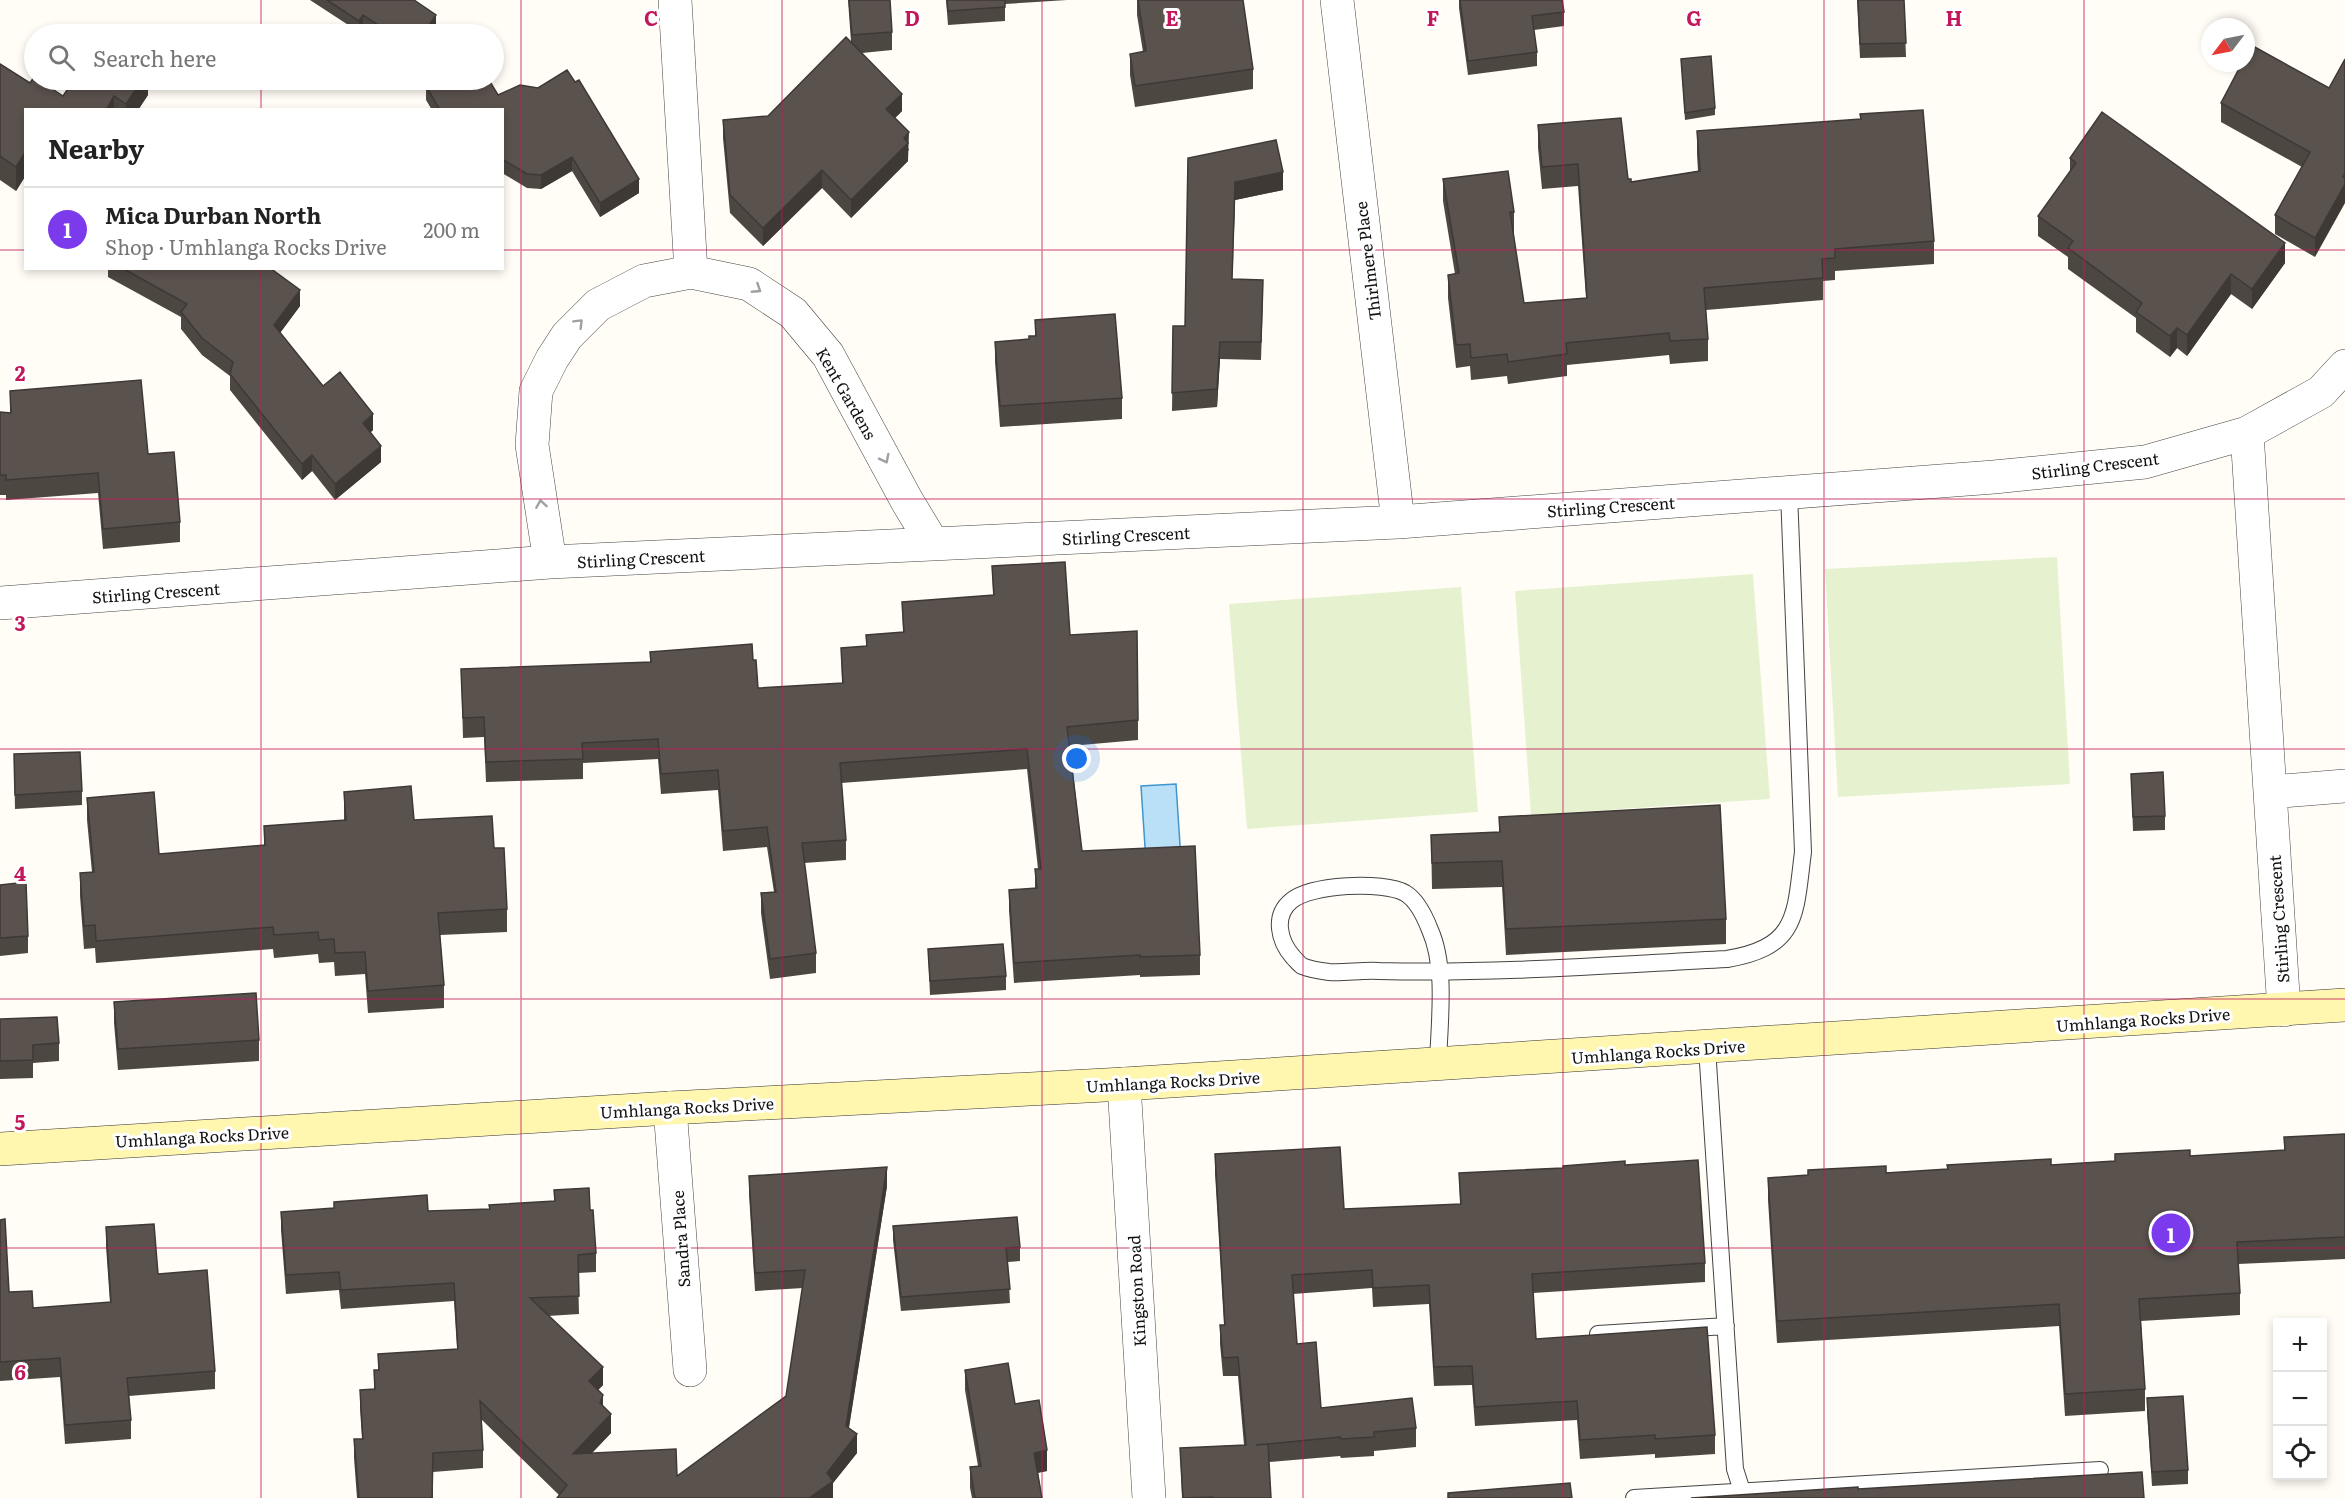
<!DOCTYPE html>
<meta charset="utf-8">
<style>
:root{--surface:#fff;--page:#f6f6f6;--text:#222;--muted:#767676;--line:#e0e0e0;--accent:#7c3aed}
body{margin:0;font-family:Literata,serif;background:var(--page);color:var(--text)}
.controls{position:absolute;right:18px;bottom:18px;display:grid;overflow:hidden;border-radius:0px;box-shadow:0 3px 9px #0003}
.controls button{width:54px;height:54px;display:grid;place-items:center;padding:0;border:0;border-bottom:2px solid var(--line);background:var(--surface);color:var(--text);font:30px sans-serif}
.compass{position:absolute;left:2201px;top:18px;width:54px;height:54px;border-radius:50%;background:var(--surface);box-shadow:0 3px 9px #0003;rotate:238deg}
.you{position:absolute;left:1077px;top:759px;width:21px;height:21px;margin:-15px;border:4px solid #fff;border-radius:50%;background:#1a73e8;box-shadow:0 0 0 9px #1a73e833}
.badge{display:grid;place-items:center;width:39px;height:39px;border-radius:50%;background:var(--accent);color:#fff;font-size:20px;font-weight:700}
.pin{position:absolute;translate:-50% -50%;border:3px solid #fff;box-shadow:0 2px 6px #0006}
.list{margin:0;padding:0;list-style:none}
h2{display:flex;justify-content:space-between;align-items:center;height:78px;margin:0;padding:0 24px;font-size:26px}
h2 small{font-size:20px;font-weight:400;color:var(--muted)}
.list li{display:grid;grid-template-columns:39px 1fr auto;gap:18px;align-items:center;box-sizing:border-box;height:84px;padding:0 24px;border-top:2px solid var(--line)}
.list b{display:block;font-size:22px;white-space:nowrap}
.list p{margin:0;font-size:20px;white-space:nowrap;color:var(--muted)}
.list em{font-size:20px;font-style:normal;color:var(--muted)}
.icon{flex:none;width:33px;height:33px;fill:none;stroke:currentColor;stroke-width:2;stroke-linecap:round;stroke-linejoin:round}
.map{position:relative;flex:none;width:2345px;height:1498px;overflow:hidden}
.search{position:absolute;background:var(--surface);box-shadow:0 3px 9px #0003;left:24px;top:24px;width:480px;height:66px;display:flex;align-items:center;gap:15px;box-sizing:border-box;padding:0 21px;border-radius:33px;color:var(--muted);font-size:22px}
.panel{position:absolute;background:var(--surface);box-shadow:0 3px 9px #0003;left:24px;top:108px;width:480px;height:162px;border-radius:0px}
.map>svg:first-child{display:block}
.pitch{fill:#e6f2cf}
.water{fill:#b9e0f7;stroke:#3f96cf;stroke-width:1.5}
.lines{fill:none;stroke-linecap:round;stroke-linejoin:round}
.lane-casing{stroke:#444;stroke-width:18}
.street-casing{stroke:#444;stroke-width:34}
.secondary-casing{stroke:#333;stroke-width:34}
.lane{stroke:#fff;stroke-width:16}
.street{stroke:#fff;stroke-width:33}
.secondary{stroke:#fff6b0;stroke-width:33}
.wall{fill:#4d4742}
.shaded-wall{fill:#3f3936}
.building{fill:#5a524d;stroke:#3f3936;stroke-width:1.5}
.oneway{stroke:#a0a0a0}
.grid{fill:none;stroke:#c2185b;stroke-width:1.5;stroke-opacity:0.55}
.labels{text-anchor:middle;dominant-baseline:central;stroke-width:6;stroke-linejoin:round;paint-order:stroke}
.street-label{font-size:16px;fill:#111;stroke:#fff}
.grid-label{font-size:20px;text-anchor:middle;font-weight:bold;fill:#c2185b;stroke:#fff;stroke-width:6;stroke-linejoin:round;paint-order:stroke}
</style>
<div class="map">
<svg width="2345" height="1498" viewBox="0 0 2345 1498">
<rect width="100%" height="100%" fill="#fffdf5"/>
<!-- pitch -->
<path class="pitch" d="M2057 557 2070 784 1838 797 1825 569Z
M1753 574 1770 799 1531 815 1515 591Z
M1461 587 1478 812 1247 829 1229 604Z"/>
<!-- water -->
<path class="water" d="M1176 784 1181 860 1146 862 1141 786Z"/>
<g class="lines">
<!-- lane casing -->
<g class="lane-casing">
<path id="lane" d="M1707 1048 1735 1469 1742 1491 1749 1497
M1438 1064C1439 1024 1447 968 1430 930 1425 917 1417 900 1405 893 1383 881 1311 884 1291 901 1273 916 1279 941 1293 957 1296 960 1299 964 1302 966 1309 969 1321 971 1329 972 1345 973 1362 970 1379 971 1495 974 1611 965 1727 959 1799 947 1795 914 1803 852L1789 493
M1598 1334 1726 1326
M1634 1498 2100 1470"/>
</g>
<!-- street casing -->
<g class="street-casing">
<path id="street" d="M675 0 691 272
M1337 0 1398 522
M2247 433 2284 1010
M550 562 532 445 536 391 552 359 567 336 598 305 644 281 691 272 749 284 793 313 828 355 907 501 933 544
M0 603 550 562 1398 522 1994 477 2145 462 2247 433 2321 392 2345 366
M2270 792 2345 786
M1124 1084 1149 1498
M670 1108 690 1370"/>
</g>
<!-- secondary casing -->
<g class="secondary-casing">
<path id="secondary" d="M0 1149 670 1108 1124 1084 2345 1005"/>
</g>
<!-- lane -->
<use href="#lane" class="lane"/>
<!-- street -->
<use href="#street" class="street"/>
<!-- secondary -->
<use href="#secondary" class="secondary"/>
</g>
<!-- wall -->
<path class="wall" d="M310 0H414L436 26 430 34H375L363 27 359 32Z
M848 0H890L892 32V50L862 53 902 111 895 118 909 150 908 151V161L851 218 822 188 763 246 730 213 723 138V120L768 116 851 42Z
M946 0H1067L1005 4V21L948 25Z
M1137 0H1243L1253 69V89L1135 107 1130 75V54L1143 52 1137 15Z
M1459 0H1562L1564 12V26L1534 30 1537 52V66L1468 75 1459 8Z
M1857 0H1904L1906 57 1860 58Z
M1681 59 1715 108V115L1685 120Z
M0 64 30 83 63 96 97 81 148 80V95L138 110H26V175L16 191 0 180Z
M426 86 498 95 639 193 600 217 572 171 541 189 527 188 502 173V110H432L426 100Z
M2329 88 2315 257 2275 234V215L2302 167 2221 122V103Z
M1538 125 1631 182 1698 171 1697 154V131L1934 241V264L1835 271V280L1823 281V300L1706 310 1708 339V361L1670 364 1669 355 1567 365V376L1508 384 1507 376 1471 380 1470 366 1456 368 1448 298V275L1455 274 1443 201V179L1514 212V234H1513L1524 303 1586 298 1578 186 1542 189 1538 148Z
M1188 158 1283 190 1235 200 1232 279 1263 297 1261 360 1220 359 1217 407 1172 411 1173 326H1185Z
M2070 158 2285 263 2252 309 2231 294 2187 356 2177 348 2170 357 2136 332V318L2068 269V257L2038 236V216L2070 172Z
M108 268H271L300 306 280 333 323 386 373 430 370 433 381 462 335 500 312 471 302 480 230 390V376L202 355 181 329V317L108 277Z
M1035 320 1122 398V419L1000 427 995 362V342L1029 339 1035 336Z
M10 391 148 454 180 522V542L103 549 98 493 6 500V495H0V412L10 413Z
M992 566 1070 635 1138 720V740L1070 746 1082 851 1200 955V975L1140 977V975L1014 983 1009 910V890L1035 888V869H1038L1027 769 841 783 846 840V860L804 863 816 953V973L770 979 761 913V893L774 892 767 847 723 851 718 790 661 794 658 759 583 763V779L486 782 484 737 463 738 461 669 650 662V652L753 660 758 688 842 683 841 648 866 646V635L903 632 902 602 993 595Z
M14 754 82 791V805L15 809Z
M2131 774 2165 816V830L2133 831Z
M344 792 414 820 494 848 507 909V932L440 935 444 985V1008L368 1013 365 974 335 976 334 962 319 963 318 954 274 958 273 949 96 963 95 948 84 949 80 896V873L92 872 87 820V798L159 854 264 845V826L344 820Z
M1499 817 1726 919V944L1506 955 1502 887 1432 889 1431 835 1499 832Z
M0 885 28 936V953L0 956Z
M928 949 1006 976V990L930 995Z
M114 1002 259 1040V1061L118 1070 114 1023Z
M0 1019 59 1043V1061L33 1063V1078L0 1079Z
M2345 1134V1259L2238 1264 2240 1293V1315L2141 1321 2145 1389V1411L2065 1416 2059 1326 1777 1343 1768 1200V1178L2051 1165 2115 1161V1154L2190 1156 2284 1150V1137Z
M1215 1154 1344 1209 1460 1204 1459 1173 1625 1165 1705 1263V1282L1533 1293 1536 1339 1715 1435V1454L1655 1458V1454L1580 1459 1577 1420 1475 1426 1472 1385 1434 1386 1429 1304 1373 1307 1372 1288 1293 1294 1297 1344 1321 1408 1416 1428V1447L1374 1451V1456L1341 1458 1340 1456 1269 1462 1271 1498H1182L1180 1448 1244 1445 1238 1376H1223L1220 1344V1325H1224L1215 1173Z
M749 1176 887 1186 849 1428 857 1453 833 1483V1498L559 1495 482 1420 483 1450V1468L433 1472V1498H357L354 1458V1439H362L360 1408V1390L374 1389V1370H378V1354L457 1349 454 1301 341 1309 339 1290 286 1294 281 1230V1212L428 1211 489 1209 554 1201V1190L590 1210 596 1253V1272L578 1273 579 1314 548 1316 603 1385 598 1390 611 1433 592 1453 677 1476 786 1396 803 1288 755 1291 749 1194Z
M0 1220 9 1292 33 1308 110 1303 106 1246V1227L158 1274 215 1371V1389L129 1396 131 1420V1439L65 1444 60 1377 0 1381Z
M893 1226 1020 1247V1261L1008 1262 1010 1303 901 1311 893 1240Z
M965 1370 1047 1471 1038 1473 1042 1498H972L970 1488V1467L978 1466 965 1390Z
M2147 1398 2188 1470V1484L2152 1486 2147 1412Z"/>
<!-- shaded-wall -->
<path class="shaded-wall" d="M363 15V27L359 32V21Z
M436 15V26L430 34H423Z
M142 80H148V95L138 110H126V104Z
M902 94V111L886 127V109Z
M114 96V110H106Z
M909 132 908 161 851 218V200Z
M26 151V175L16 191V167Z
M572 157V171L541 189V175Z
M822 170V188L763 246V228Z
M1283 172V190L1235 200 1232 297 1235 182Z
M2345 173V203L2315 257V238Z
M639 179V193L600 217V203Z
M2285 243V263L2252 309V289Z
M2231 274V294L2187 356V335Z
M300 290V306L274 341V325Z
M2177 328V348L2170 357V336Z
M1220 342V359L1217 407V389Z
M373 414V430L363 439V423Z
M381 446V462L335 500V484Z
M312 455V471L302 480V464Z
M887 1167V1186L846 1445V1426Z
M603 1367V1385L589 1399V1381Z
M603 1395V1413L600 1403Z
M611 1414V1433L573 1473V1454Z
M857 1434V1453L833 1483V1498H809L827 1473Z
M1047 1450V1471L1034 1473V1453Z"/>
<!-- building -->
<path class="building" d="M327 0H414L436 15 423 34H392L363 15 359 21Z
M849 0H890L892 32 852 35Z
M947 0H1005V7L948 11Z
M1138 0H1243L1253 69 1135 86 1130 54 1146 51Z
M1460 0H1562L1564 12 1532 16 1537 52 1468 61Z
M1858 0H1904L1906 43 1860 44Z
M846 37 902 94 886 109 909 132 904 138 908 143 851 200 822 170 763 228 730 195 723 120 768 116Z
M2251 45 2329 88 2345 59V173L2343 177 2345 178V184L2315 238 2275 215 2310 152 2221 103 2242 63H2246V55Z
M1711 56 1715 108 1685 113 1681 59Z
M0 64 30 83 34 77V80H39L63 96 74 80H95L97 81 98 80H142L126 104 114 96 106 110H26V151L16 167 0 156Z
M567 70 575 82 579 80 639 179 600 203 572 157 541 175 527 174 502 159V110H440L426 86 433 80H489L498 95 520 85 538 88Z
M1923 110 1934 241 1835 249V258L1822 259 1823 278 1704 288 1708 339 1670 341 1669 333 1566 343 1567 354 1508 362 1507 354 1471 358 1470 344 1456 345 1448 275 1459 273 1443 179 1508 171 1514 212H1510L1524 303 1587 298 1578 164 1542 167 1538 125 1621 118 1628 179H1631V182L1700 171 1697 131 1861 119 1860 114Z
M2102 112 2285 243 2252 289 2231 274 2187 335 2177 328 2170 336 2136 312 2142 303 2068 248 2073 241 2038 216 2076 163 2070 158Z
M1276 140 1283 172 1235 182 1232 279 1263 280 1261 342H1220L1217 389 1172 393 1173 326H1185L1188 158Z
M122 268H270L300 290 274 325 323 386 340 372 373 414 363 423 381 446 335 484 312 455 302 464 230 374 233 362 202 338 181 312 187 304Z
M1115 314 1122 398 1000 406 995 342 1029 339V336H1036L1035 320Z
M141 380 148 454 174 452 180 522 103 529 98 473 6 480V475H0V412L11 413 10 391Z
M1065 562 1070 635 1137 631 1138 720 1067 727 1082 851 1195 846 1200 955 1140 957V955L1014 963 1009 890 1037 888 1035 869H1041L1027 749 840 763 846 840 802 843 816 953 770 959 761 893 776 892 767 827 723 831 718 770 661 774 658 739 582 743 583 759 486 762 484 717 463 718 461 669 651 662 650 652 752 644 753 660H756L758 688 843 683 841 648 867 646 866 635 904 632 902 602 994 595 992 566Z
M80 752 82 791 15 795 14 754Z
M2163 772 2165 816 2133 817 2131 774Z
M411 786 414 820 492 816 494 848H504L507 909 438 913 444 985 368 991 365 952 335 953 334 939 319 940 318 932 274 935 273 927 96 941 95 925 84 926 80 873 94 872 87 798 154 792 159 854 265 845 264 826 346 820 344 792Z
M1720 805 1726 919 1506 929 1502 861 1432 863 1431 835 1500 832 1499 817Z
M26 882 28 936 0 938V885Z
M1003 944 1006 976 930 981 928 949Z
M256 993 259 1040 118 1049 114 1002Z
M57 1017 59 1043 33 1045V1060L0 1061V1019Z
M2345 1134V1237L2237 1242 2240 1293 2139 1299 2145 1389 2065 1394 2059 1304 1777 1321 1768 1178 1808 1175V1170L1886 1166V1173L1948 1169 1947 1165 2051 1159V1165L2115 1161V1154L2190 1150V1156L2285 1150 2284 1137Z
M1340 1147 1344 1209 1461 1204 1459 1173 1563 1168V1166L1625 1161V1165L1698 1160 1705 1263 1532 1274 1536 1339 1707 1327 1715 1435 1655 1439V1435L1580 1440 1577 1401 1475 1407 1472 1366 1434 1367 1429 1285 1373 1288 1372 1270 1292 1275 1297 1344 1316 1342 1321 1408 1412 1398 1416 1428 1374 1432V1437L1341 1439 1340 1437 1256 1445 1268 1444 1271 1498H1213V1497L1183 1498 1180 1448 1246 1445 1238 1357 1223 1358 1220 1325H1225L1215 1154Z
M887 1167 846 1426 857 1434 827 1473 833 1481 809 1498H557L567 1485 480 1401 483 1450 433 1453 432 1498H359L354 1439H363L360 1390 375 1389 374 1370H379L378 1354 458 1349 454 1283 341 1290 339 1272 286 1275 281 1212 334 1208V1202L427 1195 428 1211 490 1209 489 1205 555 1201 554 1190 589 1188 590 1210H593L596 1253 578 1255 579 1296 530 1298 603 1367 589 1381 603 1395 600 1403 611 1414 573 1454 676 1449 677 1476 786 1396 805 1270 755 1273 749 1176Z
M1017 1217 1020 1247 1006 1248 1010 1289 901 1297 893 1226Z
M5 1219 9 1292 32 1291 33 1308 111 1302 106 1227 154 1224 158 1274 207 1270 215 1371 127 1378 131 1420 65 1425 60 1358 0 1362V1220Z
M1008 1363 1015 1404 1039 1400 1047 1450 1034 1453 1042 1498H975L970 1467 981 1466 965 1370Z
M2183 1396 2188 1470 2152 1472 2147 1398Z
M2142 1472 2144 1498H1691L1858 1487V1489Z
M1570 1483 1572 1498H1448V1493Z"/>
<!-- one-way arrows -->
<defs><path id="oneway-chevron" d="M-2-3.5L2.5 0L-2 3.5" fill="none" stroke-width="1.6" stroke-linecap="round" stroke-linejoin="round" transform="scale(1.5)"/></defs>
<g class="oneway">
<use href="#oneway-chevron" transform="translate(757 289) rotate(33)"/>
<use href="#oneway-chevron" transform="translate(579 323) rotate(-45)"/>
<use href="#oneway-chevron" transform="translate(885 459) rotate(63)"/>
<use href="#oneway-chevron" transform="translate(541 504) rotate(-99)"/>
</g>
<!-- grid -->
<path class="grid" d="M261 0V34M521 0V1498M782 0V1498M1042 0V1498M1303 0V1498M1563 0V1498M1824 0V1498M2084 0V1498M261 80V110M0 250H26M502 250H2345M261 268V1498M0 499H2345M0 749H2345M0 999H2345M0 1248H2345"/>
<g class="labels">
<!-- street labels -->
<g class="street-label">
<text transform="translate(1367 261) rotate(-97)">Thirlmere Place</text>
<text transform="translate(847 393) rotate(60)">Kent Gardens</text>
<text transform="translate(2095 465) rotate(-7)">Stirling Crescent</text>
<text transform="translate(1611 506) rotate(-4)">Stirling Crescent</text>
<text transform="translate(1126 535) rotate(-3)">Stirling Crescent</text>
<text transform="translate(641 558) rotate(-3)">Stirling Crescent</text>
<text transform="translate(156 592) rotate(-4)">Stirling Crescent</text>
<text transform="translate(2278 919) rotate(-94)">Stirling Crescent</text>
<text transform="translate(2143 1019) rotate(-4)">Umhlanga Rocks Drive</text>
<text transform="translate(1658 1051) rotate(-4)">Umhlanga Rocks Drive</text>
<text transform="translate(1173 1081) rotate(-3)">Umhlanga Rocks Drive</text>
<text transform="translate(687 1107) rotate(-3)">Umhlanga Rocks Drive</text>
<text transform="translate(202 1136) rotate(-3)">Umhlanga Rocks Drive</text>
<text transform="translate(680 1239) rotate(-94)">Sandra Place</text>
<text transform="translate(1136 1291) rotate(-93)">Kingston Road</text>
</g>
</g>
<g class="grid-label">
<text x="651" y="26">C</text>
<text x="912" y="26">D</text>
<text x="1172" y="26">E</text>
<text x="1433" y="26">F</text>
<text x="1694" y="26">G</text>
<text x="1954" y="26">H</text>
<text x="20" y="381">2</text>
<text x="20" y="631">3</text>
<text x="20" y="881">4</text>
<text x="20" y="1130">5</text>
<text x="20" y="1380">6</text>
</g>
</svg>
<div class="controls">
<button>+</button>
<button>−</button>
<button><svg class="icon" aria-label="locate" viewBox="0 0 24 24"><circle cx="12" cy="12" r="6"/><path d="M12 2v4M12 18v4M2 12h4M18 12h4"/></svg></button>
</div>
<svg class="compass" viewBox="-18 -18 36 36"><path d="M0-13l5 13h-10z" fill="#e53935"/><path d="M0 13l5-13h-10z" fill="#767676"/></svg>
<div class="you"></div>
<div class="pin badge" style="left:2171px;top:1233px">1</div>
<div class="search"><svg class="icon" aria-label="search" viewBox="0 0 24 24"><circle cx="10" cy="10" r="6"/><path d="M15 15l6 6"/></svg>Search here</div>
<section class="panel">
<h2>Nearby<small></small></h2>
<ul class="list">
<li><span class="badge">1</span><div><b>Mica Durban North</b><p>Shop · Umhlanga Rocks Drive</p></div><em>200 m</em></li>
</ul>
</section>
</div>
